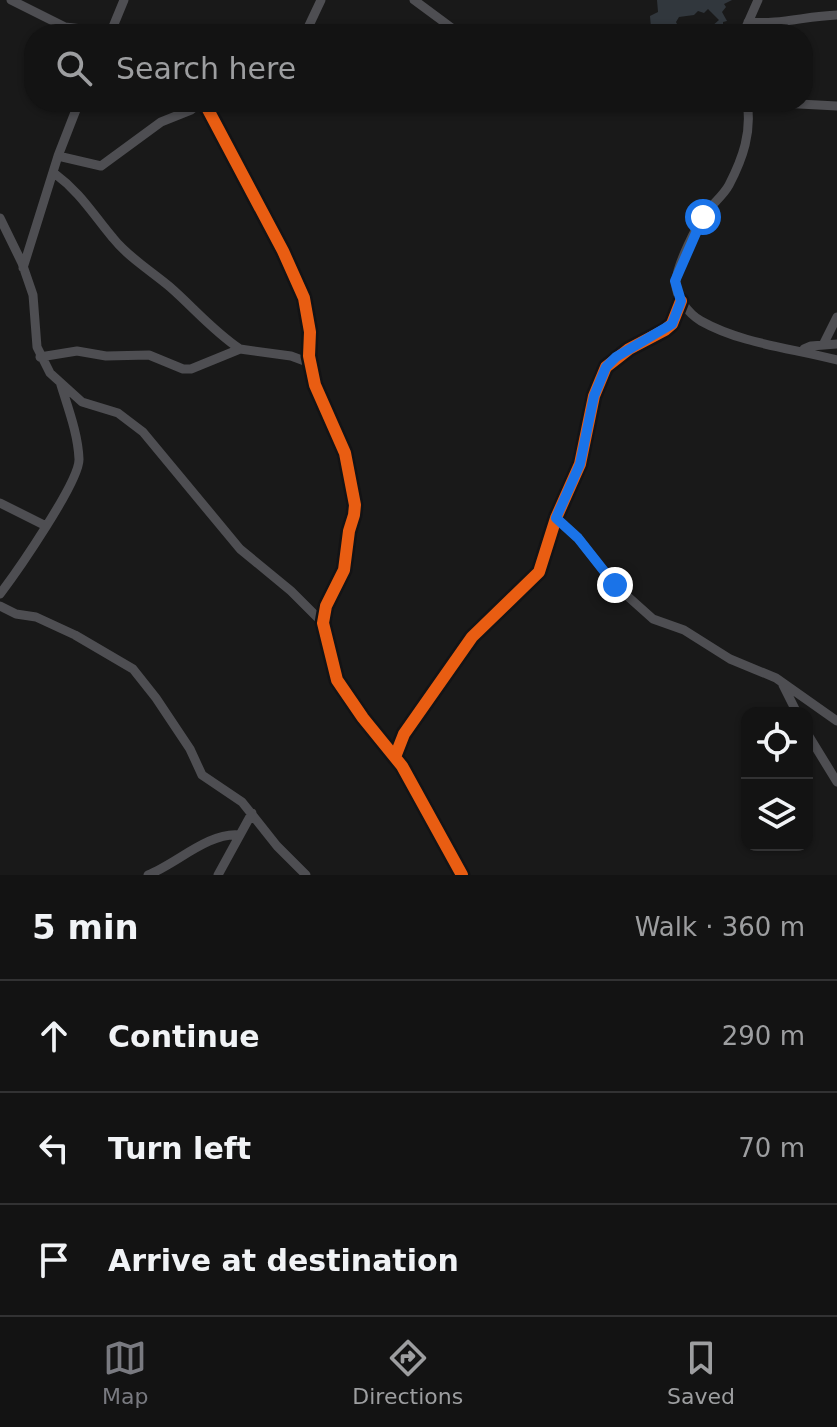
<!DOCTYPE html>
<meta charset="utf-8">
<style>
:root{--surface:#131313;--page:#1c1c1c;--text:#f1f3f6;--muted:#9d9ea0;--line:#323233;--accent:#797a80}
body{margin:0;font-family:"DejaVu Sans",sans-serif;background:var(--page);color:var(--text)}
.controls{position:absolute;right:24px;bottom:24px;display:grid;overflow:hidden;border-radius:16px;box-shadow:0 2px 6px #0004}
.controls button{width:72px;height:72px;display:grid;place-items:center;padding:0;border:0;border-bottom:2px solid var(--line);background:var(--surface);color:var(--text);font:40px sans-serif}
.stop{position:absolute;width:24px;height:24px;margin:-18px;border:6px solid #1a73e8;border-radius:50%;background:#fff}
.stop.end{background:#1a73e8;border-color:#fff;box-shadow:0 2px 8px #0008}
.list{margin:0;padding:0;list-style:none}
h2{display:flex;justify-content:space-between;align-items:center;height:104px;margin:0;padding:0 32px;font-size:34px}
h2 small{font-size:26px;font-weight:400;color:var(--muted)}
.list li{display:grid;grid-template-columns:52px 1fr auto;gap:24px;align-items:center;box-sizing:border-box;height:112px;padding:0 32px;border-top:2px solid var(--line)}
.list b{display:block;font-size:30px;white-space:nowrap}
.list em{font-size:26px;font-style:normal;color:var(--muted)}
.icon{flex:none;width:44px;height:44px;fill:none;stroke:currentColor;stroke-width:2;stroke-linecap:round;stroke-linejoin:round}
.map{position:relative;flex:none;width:837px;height:875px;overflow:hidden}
.search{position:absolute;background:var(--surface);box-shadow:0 2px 6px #0004;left:24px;right:24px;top:24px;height:88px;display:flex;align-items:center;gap:20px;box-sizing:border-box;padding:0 28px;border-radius:32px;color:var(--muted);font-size:30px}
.sheet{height:440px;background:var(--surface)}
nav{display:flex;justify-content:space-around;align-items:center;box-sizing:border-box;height:112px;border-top:2px solid var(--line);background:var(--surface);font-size:22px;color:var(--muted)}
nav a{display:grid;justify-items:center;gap:4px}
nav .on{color:var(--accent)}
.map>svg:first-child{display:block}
.water{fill:#31373d}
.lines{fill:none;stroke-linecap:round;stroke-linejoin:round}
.minor{stroke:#4e4e52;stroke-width:9}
.cycleway-casing{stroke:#131315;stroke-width:17}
.cycleway{stroke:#e95d12;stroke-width:12}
.route{stroke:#1a73e8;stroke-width:10}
</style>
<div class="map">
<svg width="837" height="875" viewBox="0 0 837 875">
<rect width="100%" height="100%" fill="#191919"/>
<!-- water -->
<path class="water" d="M657 0H732L724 4 726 7 722 12 727 21 723 22V34L712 32 711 27 719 20 708 9 704 13 698 11 694 15 679 17 676 22 682 34H645L651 28 650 16 658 12Z"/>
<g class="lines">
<!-- minor -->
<path class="minor" d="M11 0 65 27 124 34
M414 0 460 34
M748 22C779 25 806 16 837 15
M110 34 124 0
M305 34 321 0
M743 34 758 0
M204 102 283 251 304 298 310 332 309 356 315 385 345 453 355 505 354 515 349 531 344 570 326 606 323 623 337 680 363 718 402 766 462 875
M747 102C752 132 743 158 729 185 723 196 713 203 706 213 696 226 677 265 676 281 674 296 689 314 701 321 742 344 792 348 837 360
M761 102 837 106
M58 156 101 166 161 122 191 110 201 102
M54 173C81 193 92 213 113 238 128 257 151 271 170 287 194 308 213 331 240 349
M0 218 22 263 33 295 37 347 50 373 82 402 118 413 143 432 240 549 291 591 323 623
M23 268 58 156 79 102
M823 345 837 317
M804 349 811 346 837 344
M40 357 77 351 106 356 149 355 183 369H191L240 349 291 356 310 363
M0 503 46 526
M556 518 578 538 615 585 653 619 684 630 730 659 776 678 837 721
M0 594C16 573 80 481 79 459 78 434 68 408 61 385
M0 606 16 614 36 617 75 635 133 669 156 698 190 749 202 775 242 802 277 846 306 875
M783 685 797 713
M807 733 837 782
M395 757 404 734 472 637 539 572 556 518 580 464 594 396 606 367 629 349 665 330 672 324 681 301
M148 875C176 864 209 832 239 835
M218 875 252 813"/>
<!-- cycleway casing -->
<g class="cycleway-casing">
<path id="cycleway" d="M204 102 283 251 304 298 310 332 309 356 315 385 345 453 355 505 354 515 349 531 344 570 326 606 323 623 337 680 363 718 402 766 462 875
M395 757 404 734 472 637 539 572 556 518 580 464 594 396 606 367 629 349 665 330 672 324 681 301"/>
</g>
<!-- cycleway -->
<use href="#cycleway" class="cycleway"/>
</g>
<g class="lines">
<!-- route -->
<path class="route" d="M615 585 578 538 556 518 580 464 594 396 606 367 616 357 672 324 681 301 675 281 703 217"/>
</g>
</svg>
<div class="controls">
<button><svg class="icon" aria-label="locate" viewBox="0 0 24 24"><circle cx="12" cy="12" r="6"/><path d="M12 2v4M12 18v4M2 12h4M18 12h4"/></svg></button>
<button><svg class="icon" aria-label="layers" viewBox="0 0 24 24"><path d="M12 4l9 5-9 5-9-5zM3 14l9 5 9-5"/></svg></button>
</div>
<div class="stop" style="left:703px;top:217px"></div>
<div class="stop end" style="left:615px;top:585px"></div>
<div class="search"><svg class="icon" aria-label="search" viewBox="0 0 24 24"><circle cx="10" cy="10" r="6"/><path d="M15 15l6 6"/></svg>Search here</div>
</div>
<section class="sheet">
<h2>5 min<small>Walk · 360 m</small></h2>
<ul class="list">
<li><svg class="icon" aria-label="ahead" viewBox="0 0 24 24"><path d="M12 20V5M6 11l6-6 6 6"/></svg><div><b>Continue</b></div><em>290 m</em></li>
<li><svg class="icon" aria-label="left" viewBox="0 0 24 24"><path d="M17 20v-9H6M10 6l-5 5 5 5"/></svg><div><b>Turn left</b></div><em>70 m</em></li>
<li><svg class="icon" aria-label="arrive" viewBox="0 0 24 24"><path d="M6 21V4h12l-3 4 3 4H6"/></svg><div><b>Arrive at destination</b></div></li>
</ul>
</section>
<nav>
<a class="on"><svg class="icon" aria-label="map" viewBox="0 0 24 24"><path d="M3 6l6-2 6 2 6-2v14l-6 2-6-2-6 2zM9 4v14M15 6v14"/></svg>Map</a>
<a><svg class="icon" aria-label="directions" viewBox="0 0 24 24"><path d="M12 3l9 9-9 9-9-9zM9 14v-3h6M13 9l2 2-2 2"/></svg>Directions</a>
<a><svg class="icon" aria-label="saved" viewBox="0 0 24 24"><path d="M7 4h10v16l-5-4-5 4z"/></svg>Saved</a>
</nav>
